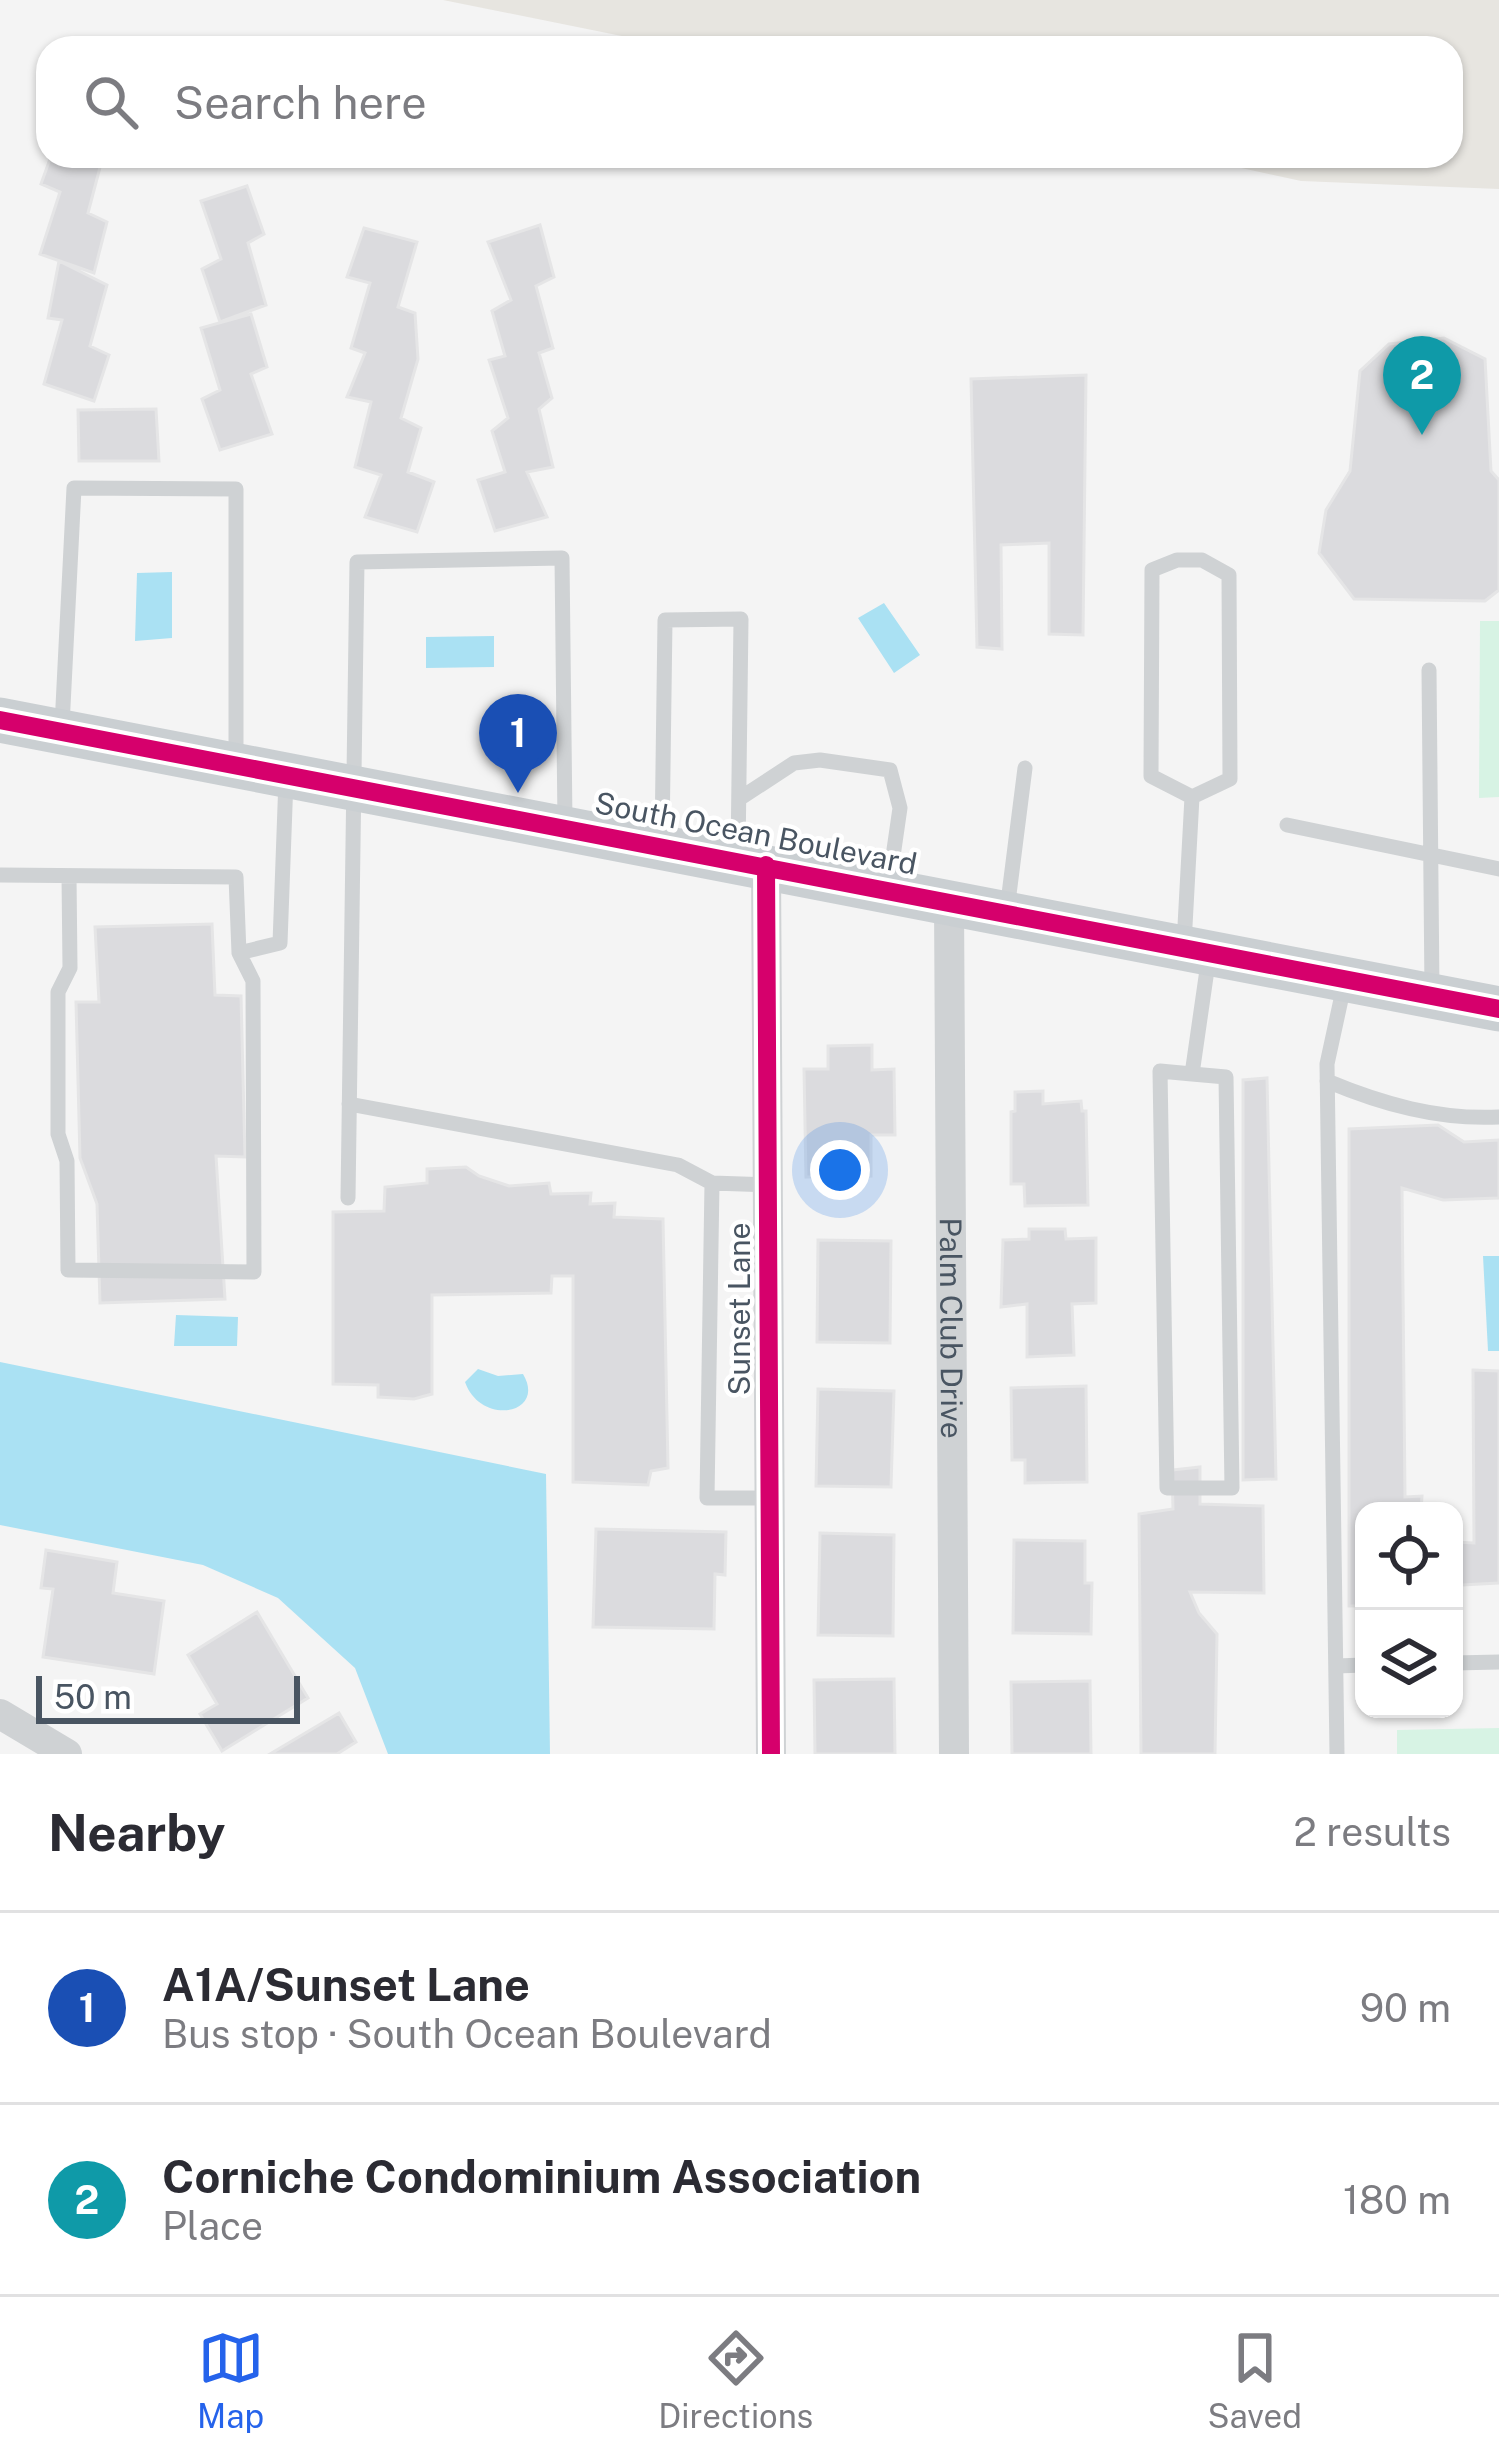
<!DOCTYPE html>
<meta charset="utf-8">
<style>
:root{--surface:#fff;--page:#f7f7f7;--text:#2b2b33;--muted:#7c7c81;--line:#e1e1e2;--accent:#2563eb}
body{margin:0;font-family:"Public Sans",sans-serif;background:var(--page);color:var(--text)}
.controls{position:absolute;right:36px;bottom:36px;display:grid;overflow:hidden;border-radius:24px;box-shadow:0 3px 9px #0004}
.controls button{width:108px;height:108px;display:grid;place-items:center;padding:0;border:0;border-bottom:3px solid var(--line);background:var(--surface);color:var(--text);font:60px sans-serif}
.scale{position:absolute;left:36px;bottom:30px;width:264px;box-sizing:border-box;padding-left:12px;border:6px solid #495562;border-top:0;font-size:33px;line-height:42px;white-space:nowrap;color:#495562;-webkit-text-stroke:9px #fff;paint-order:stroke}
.you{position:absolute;left:840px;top:1170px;width:42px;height:42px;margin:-30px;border:9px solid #fff;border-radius:50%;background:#1a73e8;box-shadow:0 0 0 18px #1a73e833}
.badge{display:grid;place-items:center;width:78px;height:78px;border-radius:50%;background:var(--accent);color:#fff;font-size:39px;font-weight:700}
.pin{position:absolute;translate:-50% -99px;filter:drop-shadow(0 3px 6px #0008)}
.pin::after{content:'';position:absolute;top:63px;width:42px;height:36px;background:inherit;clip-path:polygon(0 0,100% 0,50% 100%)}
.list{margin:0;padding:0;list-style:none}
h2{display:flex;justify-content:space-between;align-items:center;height:156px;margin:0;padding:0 48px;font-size:51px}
h2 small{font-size:39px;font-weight:400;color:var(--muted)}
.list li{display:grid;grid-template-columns:78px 1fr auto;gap:36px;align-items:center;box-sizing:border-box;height:192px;padding:0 48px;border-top:3px solid var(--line)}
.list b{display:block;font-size:45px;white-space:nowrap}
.list p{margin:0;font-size:39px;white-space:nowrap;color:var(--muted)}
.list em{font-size:39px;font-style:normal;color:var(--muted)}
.icon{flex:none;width:66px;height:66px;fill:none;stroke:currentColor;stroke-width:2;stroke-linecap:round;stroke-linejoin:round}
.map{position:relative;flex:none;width:1499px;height:1754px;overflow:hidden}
.search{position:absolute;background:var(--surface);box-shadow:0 3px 9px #0004;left:36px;right:36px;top:36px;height:132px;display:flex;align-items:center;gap:30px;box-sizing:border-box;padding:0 42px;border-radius:36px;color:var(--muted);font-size:45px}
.sheet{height:540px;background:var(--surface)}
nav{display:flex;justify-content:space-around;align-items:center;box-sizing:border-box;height:168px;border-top:3px solid var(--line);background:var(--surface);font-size:33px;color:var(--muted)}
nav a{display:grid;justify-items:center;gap:6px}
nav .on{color:var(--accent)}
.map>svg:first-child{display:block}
.green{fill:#d7f3e4}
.sand{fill:#e7e5e0}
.water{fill:#aae1f3}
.building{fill:#dbdbde;stroke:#e5e5e6;stroke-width:3}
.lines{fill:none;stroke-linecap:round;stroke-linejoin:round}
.service{stroke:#cfd2d4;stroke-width:15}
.minor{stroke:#cfd2d4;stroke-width:30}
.primary{stroke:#cacfd2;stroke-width:45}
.cycleway-casing{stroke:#fff;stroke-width:26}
.cycleway{stroke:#d6006c;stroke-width:18}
.labels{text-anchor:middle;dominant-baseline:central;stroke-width:9;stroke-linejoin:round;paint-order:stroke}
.street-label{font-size:30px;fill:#495562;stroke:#fff}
</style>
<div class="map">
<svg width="1499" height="1754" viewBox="0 0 1499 1754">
<rect width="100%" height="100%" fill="#f4f4f4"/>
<!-- green -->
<path class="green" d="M1480 621H1499V797L1479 798Z
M1499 1728V1754H1397V1730Z"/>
<!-- sand -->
<path class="sand" d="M443 0H1499V189L1301 181 1187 156H1451V48H681Z"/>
<!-- water -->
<path class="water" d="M172 572V638L135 641 137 573Z
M884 603 920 655 894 673 858 618Z
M494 636V667L426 668V637Z
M1483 1256H1499V1351H1488Z
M176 1315 238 1317 237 1346H174Z
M0 1362 546 1474 550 1754H388L355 1668 278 1598 203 1565 0 1525Z
M478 1369 498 1376 523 1374C547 1414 481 1427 465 1382Z"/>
<!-- building -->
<path class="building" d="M51 156H103L88 213 107 222 94 273 40 254 60 192 41 184Z
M247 186 264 234 248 243 266 305 220 322 202 269 221 259 201 201Z
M540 225 554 277 536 286 553 348 539 353 552 398 539 409 553 467 527 472 547 517 495 531 478 480 505 472 492 431 508 418 489 360 505 356 492 311 511 300 488 242Z
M364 228 417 242 398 307 415 313 418 359 401 418 421 428 408 472 434 482 417 532 365 517 381 475 355 467 371 402 347 397 365 353 351 348 370 283 347 277Z
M59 261 107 285 90 346 109 355 94 401 44 384 62 320 48 318Z
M251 314 267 367 251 374 272 434 220 450 202 399 220 390 201 328Z
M1444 338 1485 359 1491 471 1499 480V590L1485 601 1354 599 1319 553 1326 510 1350 471 1360 371 1389 344Z
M1086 375 1083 635 1049 634V543L1001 545 1002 649 977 647 971 379Z
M156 409 159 461H79L78 410Z
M212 924 215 995 241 996 245 1157 216 1156 225 1299 100 1303 97 1204 80 1158 76 1002H99L95 927Z
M872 1045V1070L894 1069 895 1135H871V1176L806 1177 804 1069H828V1046Z
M1267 1078 1276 1479 1243 1480V1080Z
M1043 1091V1104L1081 1101 1082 1111H1086L1088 1205 1025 1206 1024 1184H1011V1112L1015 1111V1092Z
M1438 1125 1464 1142 1499 1140V1198L1443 1200 1402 1188 1405 1497 1422 1496 1421 1511H1364V1606H1349V1129Z
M466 1167 479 1176 509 1186 549 1183 551 1194 591 1193 590 1204 615 1203 614 1217 663 1219 668 1468 651 1471 648 1485 573 1482V1276H552L551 1293 432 1295V1394L414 1399 378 1397V1385L333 1384V1212L384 1211 385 1187 427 1183V1169Z
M1029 1229H1065L1066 1239 1096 1238V1303L1072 1304 1074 1355 1027 1357V1304L1001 1307 1003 1240 1029 1239Z
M818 1240 891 1241 890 1343 817 1342Z
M1473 1370 1499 1371V1583L1462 1585 1454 1595V1542L1474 1543Z
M1086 1386 1087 1482 1025 1483V1460H1012L1011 1388Z
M818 1389 894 1391 891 1487 816 1486Z
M1200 1467V1504L1263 1506 1264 1593 1190 1592 1199 1613 1217 1634 1215 1754H1141L1139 1514 1173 1509 1172 1470Z
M596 1529 726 1532 725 1575 715 1574 714 1629 593 1627Z
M820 1533 894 1535 893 1636 818 1635Z
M1014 1540 1085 1541V1583H1092L1091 1634 1013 1633Z
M46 1550 117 1562 113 1593 164 1601 154 1674 43 1657 53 1589 41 1588Z
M257 1612 308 1698 222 1751 200 1714 217 1704 188 1655Z
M894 1679 895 1754H815L814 1680Z
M1090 1681 1091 1754H1012L1011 1682Z
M339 1713 356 1742 337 1754H270Z"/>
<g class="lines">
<!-- service -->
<path class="service" d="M1177 560H1202L1229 575 1230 779 1192 797 1151 776 1152 570Z
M1429 670 1432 992
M62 726 74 488 236 489V761
M739 799 794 763 820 760 890 770 900 808 889 884
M1287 825 1499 869
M662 841 665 620 741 619 738 856
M0 875 236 877 239 953 253 981 254 1272 68 1270 67 1161 58 1134V992L70 968 69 876
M1007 910 1025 768
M1184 944 1192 797
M239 953 280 943 286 779
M1192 1074 1226 1077 1232 1488H1167L1160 1071 1192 1074 1209 956
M1327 1081C1382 1104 1438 1120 1499 1117
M349 1104 678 1165 712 1183
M768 1185 712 1183 707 1498H770
M348 1198 357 562 562 558 565 823
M1454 1663 1499 1662
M1336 1666 1364 1665
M1337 1754 1327 1064 1345 981"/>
<!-- minor -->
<g class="minor">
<path d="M766 865 771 1754"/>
<path id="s1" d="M949 902 954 1754"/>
<path d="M0 1714 67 1754"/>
</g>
<!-- primary -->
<path class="primary" d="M0 720 1499 1009"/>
<!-- cycleway casing -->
<g class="cycleway-casing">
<path id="cycleway" d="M0 720 1499 1009
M766 865 771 1754"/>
</g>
<!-- cycleway -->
<use href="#cycleway" class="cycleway"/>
</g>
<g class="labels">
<!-- street labels -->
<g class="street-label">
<text transform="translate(756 833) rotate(11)">South Ocean Boulevard</text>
<text transform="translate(739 1309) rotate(-90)">Sunset Lane</text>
<text stroke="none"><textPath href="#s1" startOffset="426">Palm Club Drive</textPath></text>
</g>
</g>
</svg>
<div class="controls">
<button><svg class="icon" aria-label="locate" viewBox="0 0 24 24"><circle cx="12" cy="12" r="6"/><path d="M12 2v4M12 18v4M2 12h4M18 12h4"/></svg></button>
<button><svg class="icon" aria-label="layers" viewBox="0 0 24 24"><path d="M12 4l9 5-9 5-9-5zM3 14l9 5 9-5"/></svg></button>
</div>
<div class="scale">50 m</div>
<div class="you"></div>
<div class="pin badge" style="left:518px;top:793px;background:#1a4fb4">1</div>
<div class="pin badge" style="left:1422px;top:435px;background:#0f9aa8">2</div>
<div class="search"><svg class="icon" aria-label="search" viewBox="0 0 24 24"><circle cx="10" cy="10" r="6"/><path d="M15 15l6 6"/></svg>Search here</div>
</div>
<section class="sheet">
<h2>Nearby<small>2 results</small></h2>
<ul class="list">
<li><span class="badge" style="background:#1a4fb4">1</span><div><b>A1A/Sunset Lane</b><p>Bus stop · South Ocean Boulevard</p></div><em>90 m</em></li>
<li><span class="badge" style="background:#0f9aa8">2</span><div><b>Corniche Condominium Association</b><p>Place</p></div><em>180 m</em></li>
</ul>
</section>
<nav>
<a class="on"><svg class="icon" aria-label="map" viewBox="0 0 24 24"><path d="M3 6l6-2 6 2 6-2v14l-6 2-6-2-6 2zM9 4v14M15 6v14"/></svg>Map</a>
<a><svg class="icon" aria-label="directions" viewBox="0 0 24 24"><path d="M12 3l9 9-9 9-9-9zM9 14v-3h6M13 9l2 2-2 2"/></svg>Directions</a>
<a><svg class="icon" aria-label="saved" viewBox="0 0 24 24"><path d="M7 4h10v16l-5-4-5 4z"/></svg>Saved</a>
</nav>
